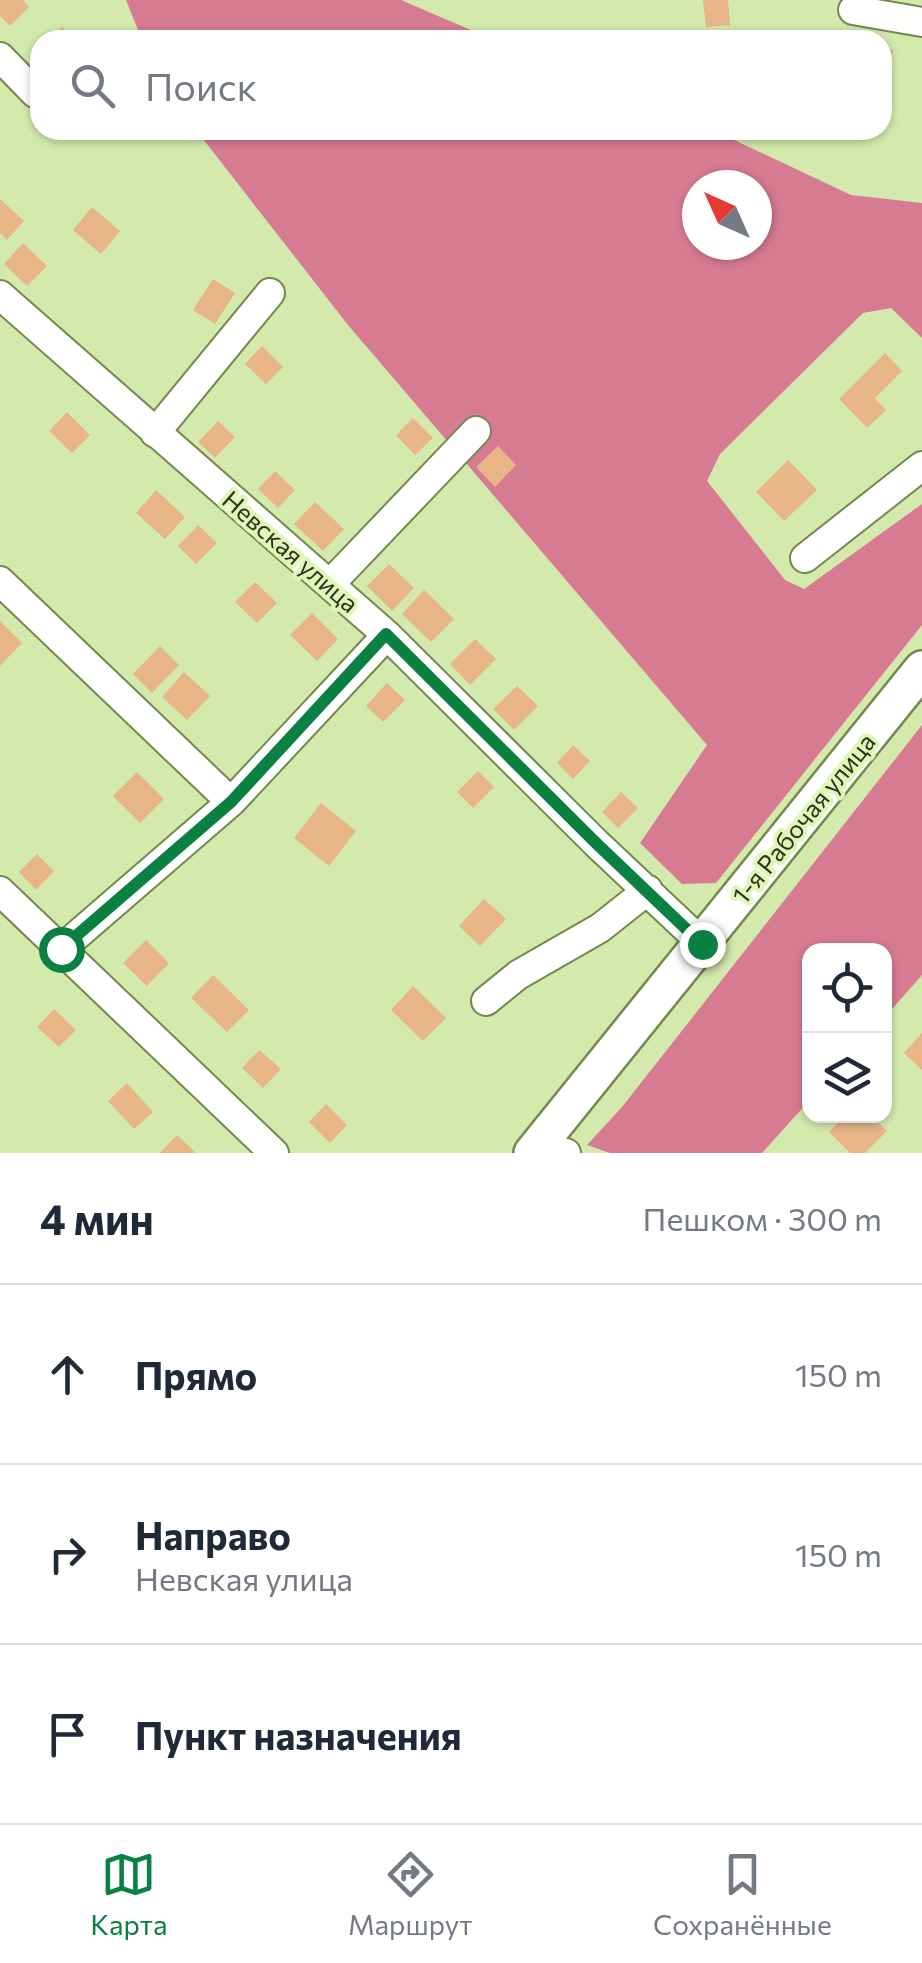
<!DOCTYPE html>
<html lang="ru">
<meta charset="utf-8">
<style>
:root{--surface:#fff;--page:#f6f6f7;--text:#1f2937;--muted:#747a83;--line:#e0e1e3;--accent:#0b8043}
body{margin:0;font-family:Commissioner,sans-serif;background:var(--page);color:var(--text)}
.controls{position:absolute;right:30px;bottom:30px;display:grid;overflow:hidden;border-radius:20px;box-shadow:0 2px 8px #0004}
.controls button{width:90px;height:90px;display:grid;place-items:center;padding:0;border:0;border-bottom:2px solid var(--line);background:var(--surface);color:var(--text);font:50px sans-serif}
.compass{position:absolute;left:682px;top:170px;width:90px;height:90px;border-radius:50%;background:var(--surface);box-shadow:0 2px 8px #0004;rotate:315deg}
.stop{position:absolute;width:30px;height:30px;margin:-22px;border:8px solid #0b8043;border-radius:50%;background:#fff}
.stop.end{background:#0b8043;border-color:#fff;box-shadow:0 2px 10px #0008}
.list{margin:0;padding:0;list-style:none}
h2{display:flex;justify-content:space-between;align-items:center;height:130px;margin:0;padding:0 40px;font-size:42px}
h2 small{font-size:32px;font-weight:400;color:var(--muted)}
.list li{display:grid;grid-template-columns:65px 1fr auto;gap:30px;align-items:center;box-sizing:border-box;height:180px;padding:0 40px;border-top:2px solid var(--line)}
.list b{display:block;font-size:38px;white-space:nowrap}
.list p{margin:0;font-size:32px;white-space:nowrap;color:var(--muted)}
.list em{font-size:32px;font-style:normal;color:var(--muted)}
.icon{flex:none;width:55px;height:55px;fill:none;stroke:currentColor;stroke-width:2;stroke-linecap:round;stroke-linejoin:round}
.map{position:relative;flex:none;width:922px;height:1153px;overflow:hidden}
.search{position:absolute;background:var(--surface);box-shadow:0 2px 8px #0004;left:30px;right:30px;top:30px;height:110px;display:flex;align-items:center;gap:25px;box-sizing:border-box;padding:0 35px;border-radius:30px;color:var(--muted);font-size:38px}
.sheet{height:670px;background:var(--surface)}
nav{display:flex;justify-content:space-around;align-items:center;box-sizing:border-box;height:140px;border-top:2px solid var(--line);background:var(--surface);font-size:28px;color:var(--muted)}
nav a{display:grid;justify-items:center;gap:5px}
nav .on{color:var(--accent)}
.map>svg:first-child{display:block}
.forest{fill:#d77b92;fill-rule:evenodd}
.building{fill:#e7b586}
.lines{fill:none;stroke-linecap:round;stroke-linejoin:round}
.minor-casing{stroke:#74884e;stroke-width:32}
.major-casing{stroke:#74884e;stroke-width:40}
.minor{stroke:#fff;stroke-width:28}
.major{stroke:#fff;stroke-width:35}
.route{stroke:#0b8043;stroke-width:12}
.labels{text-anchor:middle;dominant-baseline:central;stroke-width:8;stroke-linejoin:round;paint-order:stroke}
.street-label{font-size:25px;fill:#2c341c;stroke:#e0f7b9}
</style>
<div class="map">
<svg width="922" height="1153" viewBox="0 0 922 1153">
<rect width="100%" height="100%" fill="#d3eaac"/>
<!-- forest -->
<path class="forest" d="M126 0H401L494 40H142Z
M196 130H730L732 139 851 195 922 203V338L891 308 863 313 720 454 707 481 785 580 804 589 922 504V625L716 883 682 884 640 843 707 745 348 325ZM697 185H757V245H697Z
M922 725V975L885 1017 884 951H810L809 1101 762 1153H610L587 1145 622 1107Z"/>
<!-- building -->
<path class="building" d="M0 0H23L29 7 10 26 0 16Z
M703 0H728L730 25 706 27Z
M62 27 76 40H50Z
M882 48 893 50 887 83 882 82Z
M0 199 24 221 7 240 0 233Z
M92 207 120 231 101 254 73 230Z
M23 243 47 266 27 286 4 264Z
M213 279 235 293 215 324 193 310Z
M262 346 283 367 266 384 245 364Z
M885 353 902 371 875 398 886 410 867 428 839 399Z
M67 412 90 435 72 453 49 431Z
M413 418 433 438 415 455 396 435Z
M218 421 235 437 215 458 198 442Z
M498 446 516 465 495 487 476 467Z
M788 460 817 490 784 521 756 492Z
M275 471 295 490 278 508 258 489Z
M156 490 185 517 165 539 136 513Z
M315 502 344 529 323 551 294 524Z
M198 525 217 543 196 564 178 546Z
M389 564 414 588 392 611 367 586Z
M255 582 277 603 257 623 235 602Z
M424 590 454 619 431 642 402 614Z
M312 613 338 639 317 661 290 635Z
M0 621 22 643 0 666Z
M475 639 496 659 470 685 450 664Z
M160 646 179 665 152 693 133 674Z
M184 672 210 696 187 720 162 697Z
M387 683 405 700 383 722 366 706Z
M517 686 538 706 514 730 493 709Z
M573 745 590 761 573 779 557 763Z
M478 771 494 787 473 808 457 792Z
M137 772 164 799 140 823 113 796Z
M621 792 638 808 618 828 602 812Z
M321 803 356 831 329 866 294 838Z
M37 854 54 871 36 890 19 872Z
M484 899 506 919 480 946 459 926Z
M146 940 169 963 147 986 123 963Z
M213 975 249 1010 227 1032 191 998Z
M413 986 446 1018 423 1041 391 1010Z
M54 1009 76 1030 59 1047 37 1027Z
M922 1033V1070L904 1053Z
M259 1050 281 1069 263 1088 242 1068Z
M127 1083 153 1112 134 1129 108 1101Z
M326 1104 347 1125 330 1143 309 1122Z
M845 1116H871L887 1131 865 1153H850L829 1132Z
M177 1135 196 1153H160Z"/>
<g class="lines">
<!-- minor casing -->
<g class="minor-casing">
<path id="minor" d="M853 10 922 22
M0 57 35 93
M0 295 387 635 596 843 702 943
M155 433 270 293
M805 558 922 466
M0 581 231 802
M330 584 476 431
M0 891 274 1153
M61 949 231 802 387 635
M486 1001 518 975 600 928 648 890
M538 1146 566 1153"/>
</g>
<!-- major casing -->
<g class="major-casing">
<path id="major" d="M532 1153 922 669"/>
</g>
<!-- minor -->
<use href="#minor" class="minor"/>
<!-- major -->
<use href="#major" class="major"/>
</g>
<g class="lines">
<!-- route -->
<path class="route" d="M61 949 231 802 386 634 596 843 702 944"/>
</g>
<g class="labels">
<!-- street labels -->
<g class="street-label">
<text transform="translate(291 551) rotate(41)">Невская улица</text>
<text transform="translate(803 818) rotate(-51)">1-я Рабочая улица</text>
</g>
</g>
</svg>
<div class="controls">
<button><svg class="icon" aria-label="locate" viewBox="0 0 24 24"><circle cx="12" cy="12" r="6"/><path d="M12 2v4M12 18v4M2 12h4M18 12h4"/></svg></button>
<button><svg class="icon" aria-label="layers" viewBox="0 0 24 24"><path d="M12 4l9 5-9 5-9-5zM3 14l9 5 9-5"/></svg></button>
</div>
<svg class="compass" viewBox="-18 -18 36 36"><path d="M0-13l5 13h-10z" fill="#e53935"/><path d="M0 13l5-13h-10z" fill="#747a83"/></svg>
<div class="stop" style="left:61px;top:949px"></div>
<div class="stop end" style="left:702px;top:944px"></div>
<div class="search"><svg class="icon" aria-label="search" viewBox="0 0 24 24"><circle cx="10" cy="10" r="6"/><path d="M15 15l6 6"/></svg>Поиск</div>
</div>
<section class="sheet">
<h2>4 мин<small>Пешком · 300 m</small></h2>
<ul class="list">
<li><svg class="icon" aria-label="ahead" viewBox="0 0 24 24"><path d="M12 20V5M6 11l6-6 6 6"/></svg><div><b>Прямо</b></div><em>150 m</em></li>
<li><svg class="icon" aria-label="right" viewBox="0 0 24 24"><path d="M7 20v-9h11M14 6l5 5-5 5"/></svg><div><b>Направо</b><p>Невская улица</p></div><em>150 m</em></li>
<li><svg class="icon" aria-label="arrive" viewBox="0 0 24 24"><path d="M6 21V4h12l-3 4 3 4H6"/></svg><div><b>Пункт назначения</b></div></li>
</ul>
</section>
<nav>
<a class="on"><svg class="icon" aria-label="map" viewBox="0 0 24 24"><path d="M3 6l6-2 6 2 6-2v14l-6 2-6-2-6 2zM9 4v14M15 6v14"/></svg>Карта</a>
<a><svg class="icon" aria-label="directions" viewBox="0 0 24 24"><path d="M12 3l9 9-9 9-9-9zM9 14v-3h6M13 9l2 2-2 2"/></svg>Маршрут</a>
<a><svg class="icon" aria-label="saved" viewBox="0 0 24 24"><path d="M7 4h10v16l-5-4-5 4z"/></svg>Сохранённые</a>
</nav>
